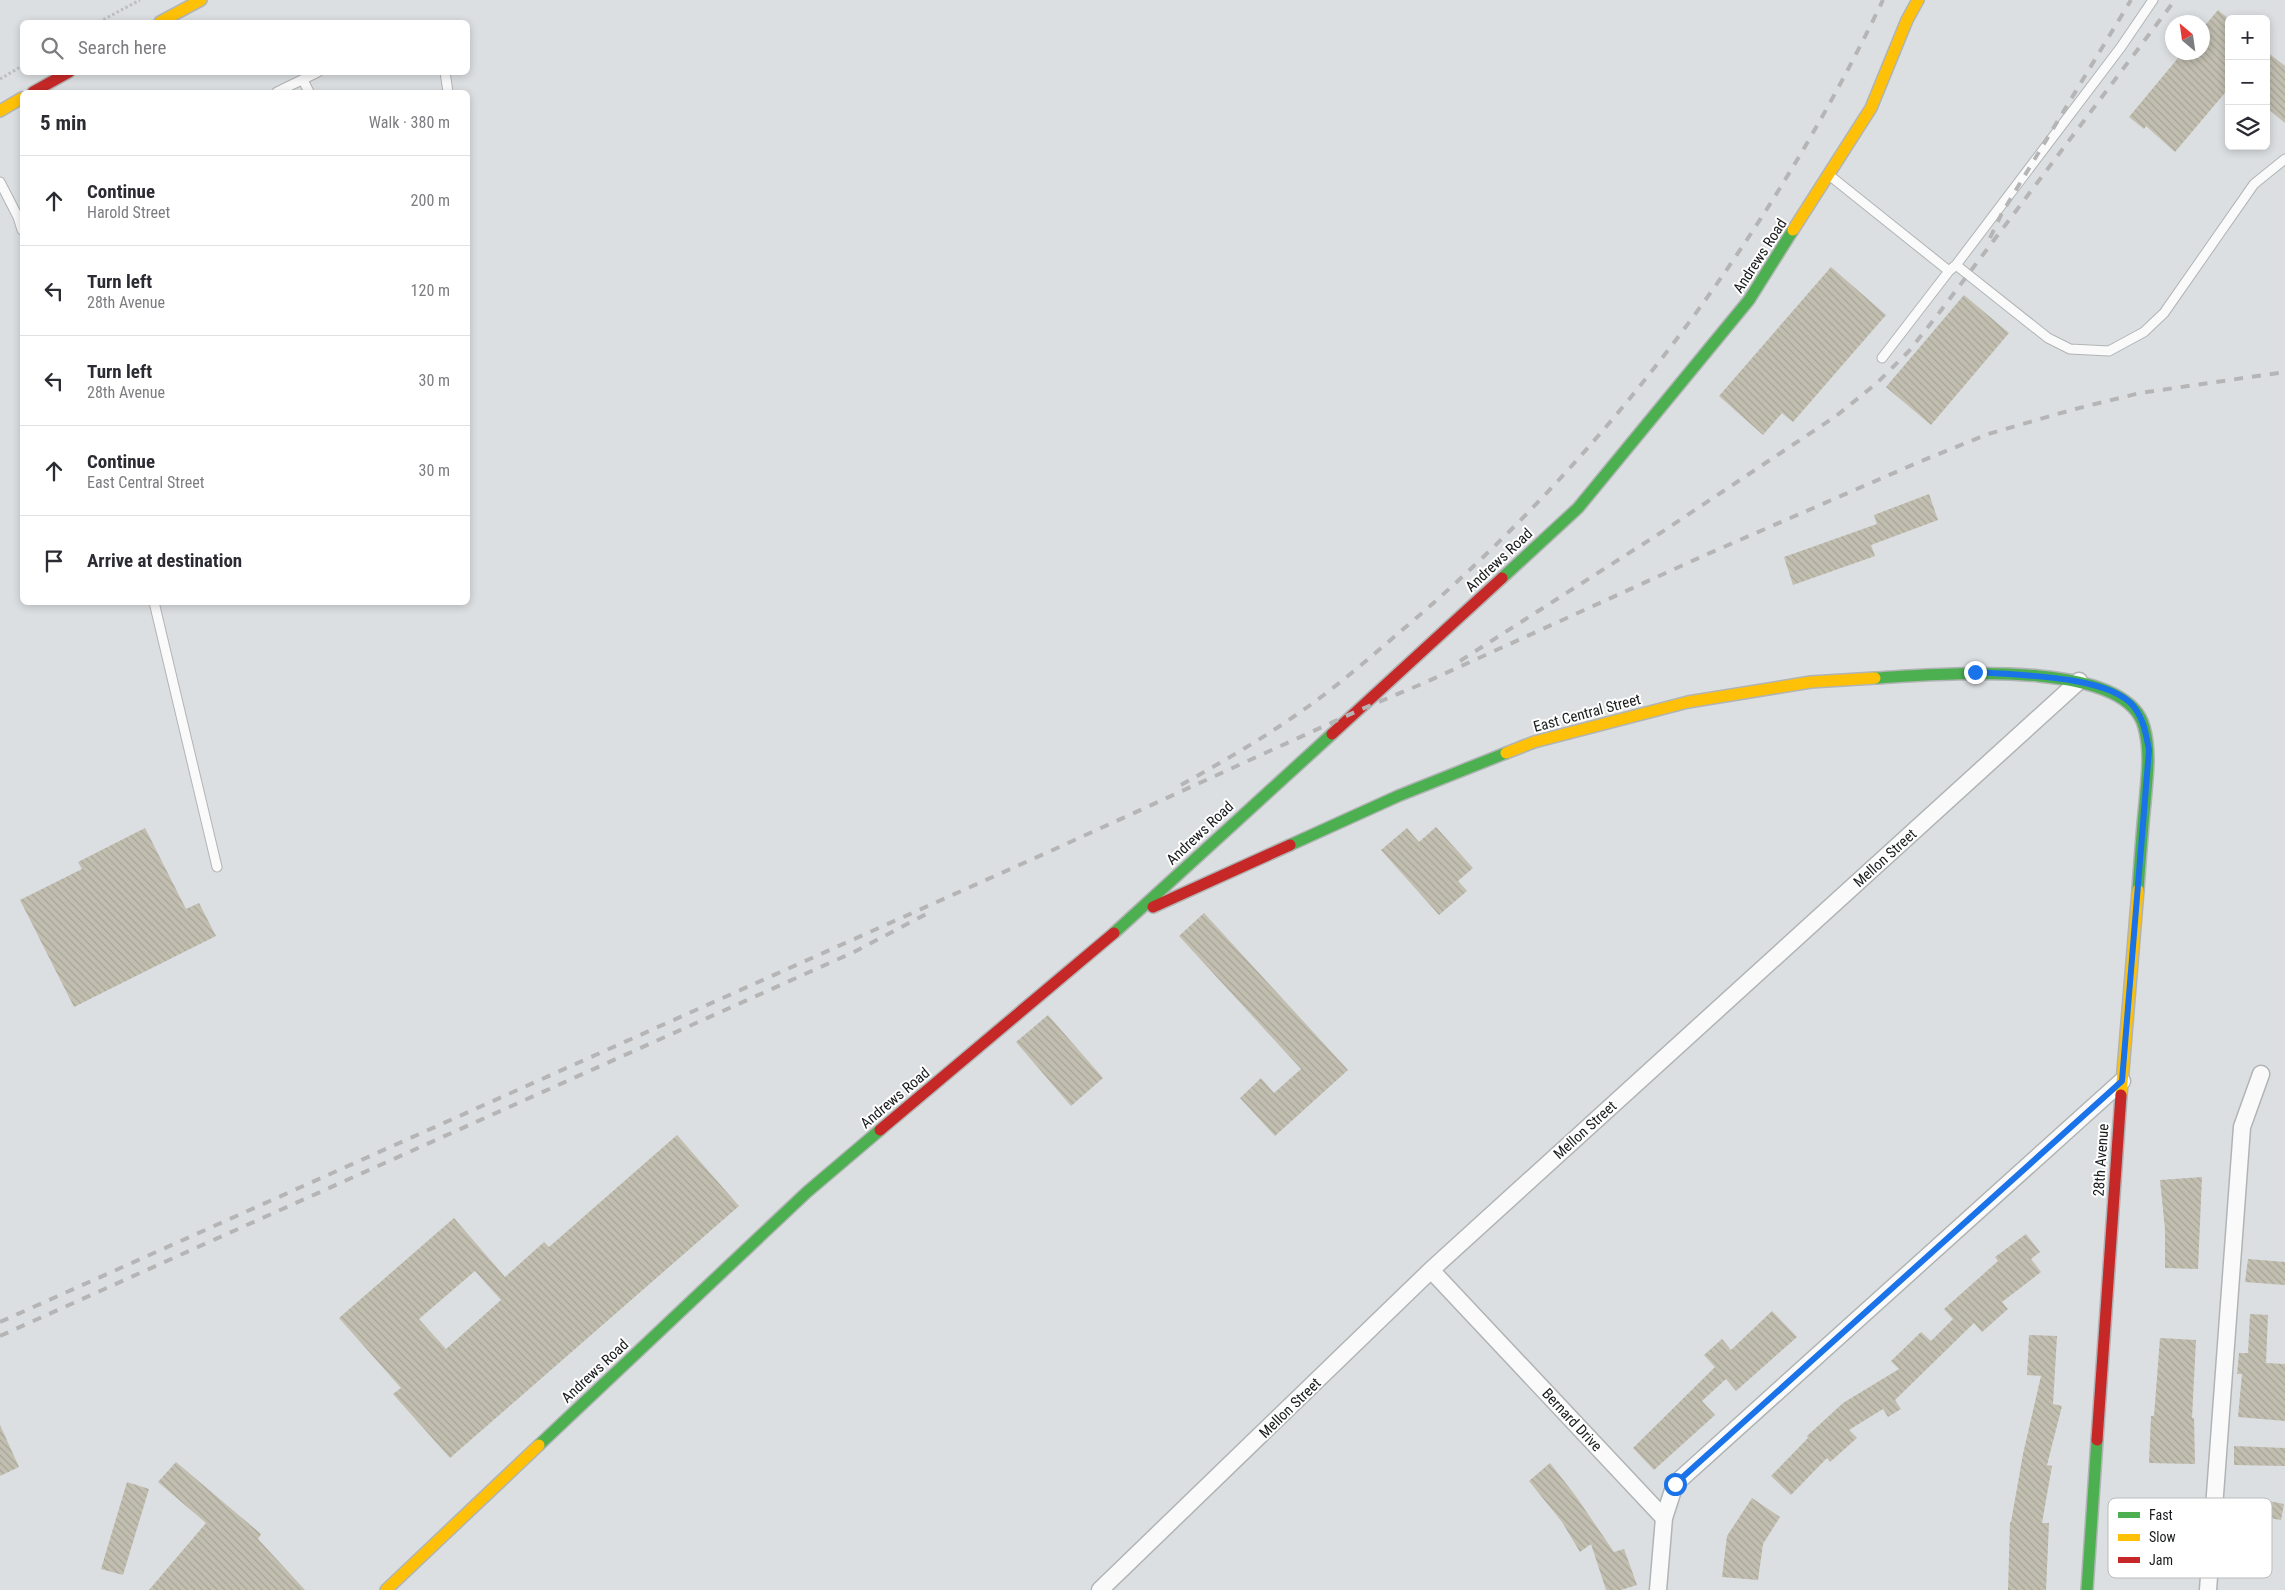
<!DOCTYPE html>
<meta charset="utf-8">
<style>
:root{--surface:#fff;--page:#f2f2f3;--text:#2b2b33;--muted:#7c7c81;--line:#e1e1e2}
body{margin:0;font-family:"Roboto Condensed",sans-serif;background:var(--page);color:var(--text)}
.controls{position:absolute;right:15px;top:15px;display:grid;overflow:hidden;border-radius:8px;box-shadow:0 2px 8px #0003}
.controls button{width:45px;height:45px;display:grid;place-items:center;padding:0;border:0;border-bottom:1px solid var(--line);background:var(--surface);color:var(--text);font:25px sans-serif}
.compass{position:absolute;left:2165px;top:15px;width:45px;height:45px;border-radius:50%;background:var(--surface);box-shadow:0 2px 8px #0003;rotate:331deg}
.stop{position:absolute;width:15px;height:15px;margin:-11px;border:4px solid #1a73e8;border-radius:50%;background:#fff}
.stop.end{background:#1a73e8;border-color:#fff;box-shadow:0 1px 5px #0008}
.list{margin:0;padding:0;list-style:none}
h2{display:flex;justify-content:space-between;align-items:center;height:65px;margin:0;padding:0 20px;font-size:21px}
h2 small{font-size:16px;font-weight:400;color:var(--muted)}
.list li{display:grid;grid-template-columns:32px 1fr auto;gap:15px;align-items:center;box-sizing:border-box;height:90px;padding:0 20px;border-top:1px solid var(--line)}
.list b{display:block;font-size:19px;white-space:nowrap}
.list p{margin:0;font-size:16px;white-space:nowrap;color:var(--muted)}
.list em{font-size:16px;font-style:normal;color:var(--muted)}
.icon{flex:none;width:28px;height:28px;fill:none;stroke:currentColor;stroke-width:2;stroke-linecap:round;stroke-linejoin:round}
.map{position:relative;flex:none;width:2285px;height:1590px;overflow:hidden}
.search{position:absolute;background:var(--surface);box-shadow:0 2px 8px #0003;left:20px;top:20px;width:450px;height:55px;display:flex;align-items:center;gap:12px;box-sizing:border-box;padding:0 18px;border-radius:8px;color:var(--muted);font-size:19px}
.panel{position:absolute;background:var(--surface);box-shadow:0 2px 8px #0003;left:20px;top:90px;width:450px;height:515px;border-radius:8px}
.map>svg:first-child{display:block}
.building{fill:url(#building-back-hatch);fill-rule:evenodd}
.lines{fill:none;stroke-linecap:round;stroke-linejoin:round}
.lane-casing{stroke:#b1b4b5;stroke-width:11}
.street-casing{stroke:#b1b4b5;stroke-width:19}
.fast-casing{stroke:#b1b4b5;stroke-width:14}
.slow-casing{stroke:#b1b4b5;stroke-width:14}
.jam-casing{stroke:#b1b4b5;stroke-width:14}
.path{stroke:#bdbebe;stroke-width:3;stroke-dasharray:2.5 2.5;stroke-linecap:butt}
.lane{stroke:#fafafa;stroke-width:9}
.street{stroke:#fafafa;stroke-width:16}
.fast{stroke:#4caf50;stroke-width:11}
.slow{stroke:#ffc107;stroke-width:11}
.jam{stroke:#c62828;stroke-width:11}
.rail{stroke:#b5b5b6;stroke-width:4;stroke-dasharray:9 9;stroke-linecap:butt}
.route{stroke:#1a73e8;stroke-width:6}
.labels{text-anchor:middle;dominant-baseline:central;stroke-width:4;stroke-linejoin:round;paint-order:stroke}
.street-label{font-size:15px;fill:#191b1c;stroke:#fff}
.key{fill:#fff;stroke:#babbbb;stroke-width:1}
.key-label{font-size:14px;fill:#191b1c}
</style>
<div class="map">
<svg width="2285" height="1590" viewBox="0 0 2285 1590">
<defs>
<pattern id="building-back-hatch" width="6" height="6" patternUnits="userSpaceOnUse" patternTransform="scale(1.25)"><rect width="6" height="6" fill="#c2bfb1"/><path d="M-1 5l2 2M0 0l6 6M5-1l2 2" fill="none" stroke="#a6a498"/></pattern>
</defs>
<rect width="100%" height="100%" fill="#dcdfe1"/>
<!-- building -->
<path class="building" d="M2218 10 2229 19V88L2175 152 2146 126 2144 129 2129 117 2183 52H2202V29Z
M2266 51 2285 66V123L2266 107Z
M1831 267 1886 315 1793 422 1782 413 1763 435 1719 396Z
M1964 295 2009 333 1931 425 1886 387Z
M1929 494 1938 520 1871 545 1875 556 1793 585 1784 557 1877 524 1874 515Z
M1436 827 1473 868 1458 881 1467 891 1439 915 1381 850 1407 828 1419 842Z
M145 828 186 909 199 903 216 936 74 1007 20 900 82 869 78 862Z
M1204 913 1348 1070 1275 1136 1240 1098 1261 1078 1274 1093 1301 1069 1179 936Z
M1048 1015 1103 1078 1071 1106 1016 1042Z
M677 1135 739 1206 450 1458 393 1394 401 1388 339 1318 454 1218 505 1277 544 1242 549 1247ZM475 1271 501 1300 446 1349 419 1319Z
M2202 1177 2198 1269 2165 1268V1229L2160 1180Z
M2026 1234 2040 1252 2031 1259 2041 1272 2002 1302 2008 1309 1982 1332 1974 1323 1895 1400 1901 1409 1888 1417 1883 1409 1849 1430 1857 1438 1830 1462 1827 1458 1791 1495 1771 1476 1808 1438 1807 1436 1843 1403 1899 1369 1891 1361 1921 1332 1931 1341 1953 1319 1944 1309 1998 1261 1995 1257Z
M2248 1259 2285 1262V1285L2245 1282Z
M1772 1311 1797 1337 1736 1391 1726 1379 1702 1401 1715 1415 1654 1470 1633 1448 1715 1367 1704 1355 1722 1339 1731 1350Z
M2250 1314 2268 1315 2266 1363 2285 1364V1421L2238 1417 2242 1374H2237L2239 1353H2248Z
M2029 1335 2057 1336 2053 1404 2062 1406 2047 1465 2052 1466 2042 1523H2049L2046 1590H2008L2010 1522H2011L2023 1454 2041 1376 2027 1375Z
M2160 1338 2196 1340 2192 1418H2194L2195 1464 2149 1463 2151 1416H2154Z
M0 1425 19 1467 0 1476Z
M2234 1446 2285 1448V1466L2234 1465Z
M176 1462 261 1534 258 1539 305 1590H149L206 1523 158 1482Z
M1550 1463 1575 1495 1614 1552 1624 1549 1637 1585 1621 1590H1606L1591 1544 1580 1552 1562 1522 1529 1481Z
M127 1482 149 1489 123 1575 101 1569Z
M1752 1498 1780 1517 1763 1544 1758 1580 1722 1577 1727 1536Z
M2253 1498 2284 1504 2281 1520 2250 1515Z"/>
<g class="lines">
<!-- lane casing -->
<g class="lane-casing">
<path id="lane" d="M445 72 448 92
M303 80 309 92
M277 92 318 72
M1829 175 1949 271 1956 265 2121 47 2153 0
M0 182 18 217 22 230
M1956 265 2048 338 2070 349 2109 351 2144 332 2164 313 2254 184 2285 159
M1882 358 1949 271
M154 602 217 867"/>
</g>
<!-- street casing -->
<g class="street-casing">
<path id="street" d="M1431 1270 1664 1518 1658 1590
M1664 1518 1675 1484 2122 1081
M1100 1590 1431 1270 2079 681
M2208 1590 2242 1127 2261 1074"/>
</g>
<!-- fast casing -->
<g class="fast-casing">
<path id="fast" d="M1502 578 1578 508 1749 300 1793 230
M1875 678C1932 675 2126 656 2144 727 2151 752 2147 777 2145 803 2142 832 2140 861 2138 890
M1290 845 1398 796 1506 753
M1114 933 1332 734
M539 1445 807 1192 880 1130
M2087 1590 2097 1440"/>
</g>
<!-- slow casing -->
<g class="slow-casing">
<path id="slow" d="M160 22 201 0
M0 111 22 98
M1793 230 1871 108 1907 20 1918 0
M1506 753 1534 742 1688 702 1811 682 1875 678
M2121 1095 2138 890
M386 1590 539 1445"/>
</g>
<!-- jam casing -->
<g class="jam-casing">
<path id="jam" d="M33 92 69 72
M1332 734 1502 578
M1153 907 1290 845
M880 1130 1114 933
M2097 1440 2121 1095"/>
</g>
<!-- path -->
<path class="path" d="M99 22 140 0
M0 79 22 66"/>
<!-- lane -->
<use href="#lane" class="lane"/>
<!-- street -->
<use href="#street" class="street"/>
<!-- fast -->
<use href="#fast" class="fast"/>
<!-- slow -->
<use href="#slow" class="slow"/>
<!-- jam -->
<use href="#jam" class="jam"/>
<!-- rail -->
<path class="rail" d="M1990 238 2002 213 2131 0
M1460 661 1665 530 1836 416 1877 383 1909 351 1939 313 2175 0
M1181 785C1220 763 1259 741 1296 715 1333 690 1367 660 1401 631 1605 459 1768 239 1883 0
M0 1322 1055 849 1355 712 1424 683 1703 556 1919 462 1988 434 2075 409 2140 393 2285 372
M0 1336 854 952 930 912"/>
</g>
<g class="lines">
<!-- route -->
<path class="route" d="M1675 1484 2122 1081 2149 750C2146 735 2144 720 2134 707 2110 675 2013 675 1975 672"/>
</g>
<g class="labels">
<!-- street labels -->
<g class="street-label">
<text transform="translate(1760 256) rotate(-57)">Andrews Road</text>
<text transform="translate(1499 560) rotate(-43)">Andrews Road</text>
<text transform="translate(1587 713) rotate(-15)">East Central Street</text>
<text transform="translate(1200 833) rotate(-43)">Andrews Road</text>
<text transform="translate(1885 858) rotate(-42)">Mellon Street</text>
<text transform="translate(895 1098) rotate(-40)">Andrews Road</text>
<text transform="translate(1585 1130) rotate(-42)">Mellon Street</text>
<text transform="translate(2101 1160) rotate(-86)">28th Avenue</text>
<text transform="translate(595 1371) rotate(-43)">Andrews Road</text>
<text transform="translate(1290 1408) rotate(-44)">Mellon Street</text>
<text transform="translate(1572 1420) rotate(47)">Bernard Drive</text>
</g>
</g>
<!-- legend -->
<rect x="2108" y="1498" width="164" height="80" rx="8" class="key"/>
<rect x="2118" y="1512" width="22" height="6" fill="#4caf50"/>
<rect x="2118" y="1534" width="22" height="7" fill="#ffc107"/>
<rect x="2118" y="1557" width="22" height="6" fill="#c62828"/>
<g class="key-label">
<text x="2149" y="1520">Fast</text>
<text x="2149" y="1542">Slow</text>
<text x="2149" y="1565">Jam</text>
</g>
</svg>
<div class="controls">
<button>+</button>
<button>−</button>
<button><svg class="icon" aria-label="layers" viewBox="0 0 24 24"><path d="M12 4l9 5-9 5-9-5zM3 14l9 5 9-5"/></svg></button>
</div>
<svg class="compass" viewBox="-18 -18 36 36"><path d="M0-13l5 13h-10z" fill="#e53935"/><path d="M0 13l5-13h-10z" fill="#7c7c81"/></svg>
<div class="stop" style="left:1675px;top:1484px"></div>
<div class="stop end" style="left:1975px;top:672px"></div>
<div class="search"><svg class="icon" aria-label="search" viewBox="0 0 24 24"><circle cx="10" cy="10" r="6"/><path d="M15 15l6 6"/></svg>Search here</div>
<section class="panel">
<h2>5 min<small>Walk · 380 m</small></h2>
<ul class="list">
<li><svg class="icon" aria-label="ahead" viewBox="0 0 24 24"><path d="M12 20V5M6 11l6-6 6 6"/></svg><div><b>Continue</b><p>Harold Street</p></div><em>200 m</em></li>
<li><svg class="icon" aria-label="left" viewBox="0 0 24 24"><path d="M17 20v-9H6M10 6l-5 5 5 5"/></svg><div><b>Turn left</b><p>28th Avenue</p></div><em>120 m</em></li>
<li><svg class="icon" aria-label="left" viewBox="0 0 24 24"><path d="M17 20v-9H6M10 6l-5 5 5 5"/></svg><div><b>Turn left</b><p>28th Avenue</p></div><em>30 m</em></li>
<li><svg class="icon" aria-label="ahead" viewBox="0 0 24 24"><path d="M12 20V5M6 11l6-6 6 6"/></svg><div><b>Continue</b><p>East Central Street</p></div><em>30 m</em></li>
<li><svg class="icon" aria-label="arrive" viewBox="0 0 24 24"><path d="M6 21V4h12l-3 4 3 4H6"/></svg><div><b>Arrive at destination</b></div></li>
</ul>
</section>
</div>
